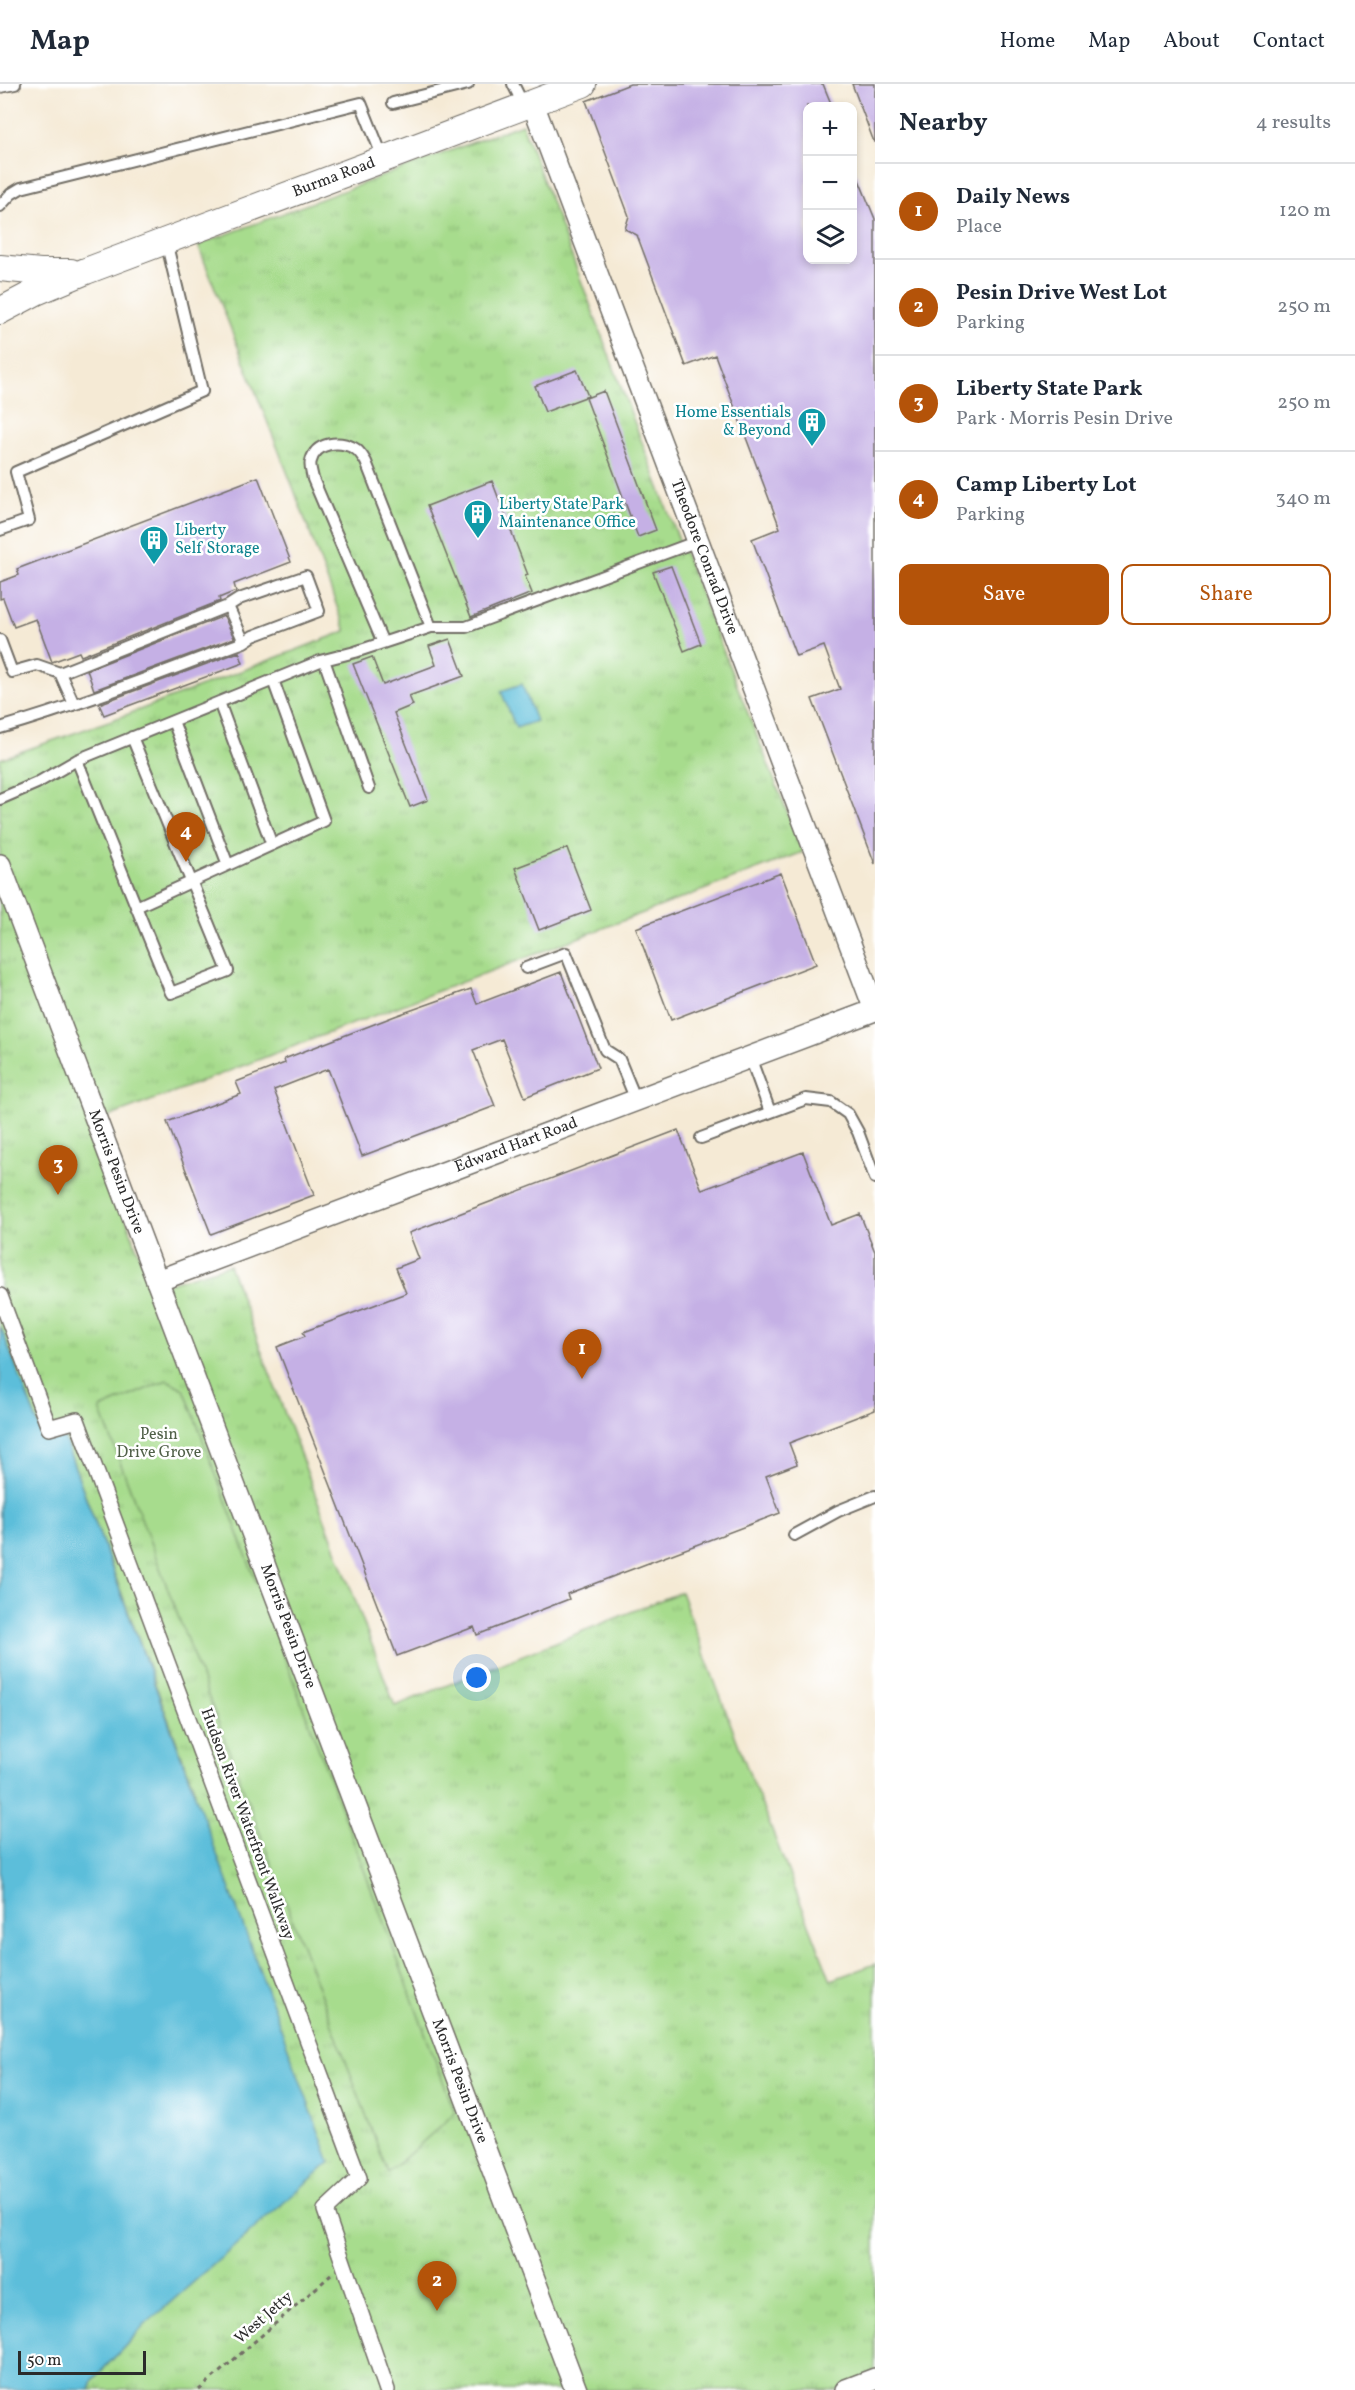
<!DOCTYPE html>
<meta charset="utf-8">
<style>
:root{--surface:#fff;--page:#f2f2f3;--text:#1f2937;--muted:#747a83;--line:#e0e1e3;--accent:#b45309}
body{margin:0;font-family:Vollkorn,serif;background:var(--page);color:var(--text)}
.controls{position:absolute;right:18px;top:18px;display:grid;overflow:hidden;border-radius:12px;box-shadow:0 3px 9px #0003}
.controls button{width:54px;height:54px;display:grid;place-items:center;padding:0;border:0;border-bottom:2px solid var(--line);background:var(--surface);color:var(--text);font:30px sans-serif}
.scale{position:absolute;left:18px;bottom:15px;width:128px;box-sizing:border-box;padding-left:6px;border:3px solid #2b2b2b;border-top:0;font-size:16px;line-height:21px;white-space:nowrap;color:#2b2b2b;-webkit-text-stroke:4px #fff;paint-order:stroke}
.you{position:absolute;left:477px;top:1594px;width:21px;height:21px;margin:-15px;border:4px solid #fff;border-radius:50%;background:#1a73e8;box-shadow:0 0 0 9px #1a73e833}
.badge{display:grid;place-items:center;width:39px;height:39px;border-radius:50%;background:var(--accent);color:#fff;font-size:20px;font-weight:700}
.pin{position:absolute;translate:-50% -50px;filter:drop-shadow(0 2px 3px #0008)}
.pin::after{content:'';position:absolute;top:32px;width:21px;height:18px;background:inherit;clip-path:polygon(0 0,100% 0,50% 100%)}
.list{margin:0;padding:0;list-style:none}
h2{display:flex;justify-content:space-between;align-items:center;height:78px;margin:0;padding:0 24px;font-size:26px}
h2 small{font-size:20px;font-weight:400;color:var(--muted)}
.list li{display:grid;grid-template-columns:39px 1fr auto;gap:18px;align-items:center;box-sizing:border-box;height:96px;padding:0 24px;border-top:2px solid var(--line)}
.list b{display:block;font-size:22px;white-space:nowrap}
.list p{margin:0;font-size:20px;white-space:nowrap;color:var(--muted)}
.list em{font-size:20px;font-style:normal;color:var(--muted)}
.actions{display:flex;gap:12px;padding:18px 24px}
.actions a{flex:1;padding:14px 0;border:2px solid var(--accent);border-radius:12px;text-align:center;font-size:21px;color:var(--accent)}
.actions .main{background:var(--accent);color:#fff}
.icon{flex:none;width:33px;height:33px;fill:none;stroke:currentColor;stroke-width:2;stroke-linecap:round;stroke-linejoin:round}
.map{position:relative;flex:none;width:875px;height:2306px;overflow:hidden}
header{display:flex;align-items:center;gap:36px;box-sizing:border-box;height:84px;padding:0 30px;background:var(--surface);border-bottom:2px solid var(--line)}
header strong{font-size:28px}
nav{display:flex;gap:33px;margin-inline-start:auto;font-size:21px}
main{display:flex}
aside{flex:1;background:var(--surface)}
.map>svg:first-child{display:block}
.grass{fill:url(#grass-tufts);stroke:#69845c;stroke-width:1.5}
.garden{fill:#a7dc8d;stroke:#69845c;stroke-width:1.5}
.water{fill:#5bbeda;stroke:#437482;stroke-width:1.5}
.building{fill:#c5b0e5}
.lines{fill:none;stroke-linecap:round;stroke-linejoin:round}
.service-casing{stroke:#726e66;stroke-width:14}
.pedestrian-casing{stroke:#726e66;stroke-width:18}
.minor-casing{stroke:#726e66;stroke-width:24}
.tertiary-casing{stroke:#726e66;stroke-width:28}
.path{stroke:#726e66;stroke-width:3;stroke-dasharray:4.5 4.5;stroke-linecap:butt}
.service{stroke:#fff;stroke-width:10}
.pedestrian{stroke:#fff;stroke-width:15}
.minor{stroke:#fff;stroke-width:21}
.tertiary{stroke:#fff;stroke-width:26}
.labels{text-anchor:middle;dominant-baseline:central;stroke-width:5;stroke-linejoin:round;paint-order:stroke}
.street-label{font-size:16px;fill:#2b2b2b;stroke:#fff}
.culture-label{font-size:16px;fill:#0d838f;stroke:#fff;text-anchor:start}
.park-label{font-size:16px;fill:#506048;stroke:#fff}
</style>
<header>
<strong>Map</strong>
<nav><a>Home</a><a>Map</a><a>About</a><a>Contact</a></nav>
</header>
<main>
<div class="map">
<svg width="875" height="2306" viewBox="0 0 875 2306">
<defs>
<pattern id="grass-tufts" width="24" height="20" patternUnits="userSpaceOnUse" patternTransform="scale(1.5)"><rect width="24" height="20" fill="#a7dc8d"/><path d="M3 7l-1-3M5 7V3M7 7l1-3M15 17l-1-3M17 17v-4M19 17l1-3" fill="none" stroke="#90bd7a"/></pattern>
</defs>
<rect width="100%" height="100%" fill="#fff"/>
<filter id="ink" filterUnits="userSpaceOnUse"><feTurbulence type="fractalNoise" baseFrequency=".0167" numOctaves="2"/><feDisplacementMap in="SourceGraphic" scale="12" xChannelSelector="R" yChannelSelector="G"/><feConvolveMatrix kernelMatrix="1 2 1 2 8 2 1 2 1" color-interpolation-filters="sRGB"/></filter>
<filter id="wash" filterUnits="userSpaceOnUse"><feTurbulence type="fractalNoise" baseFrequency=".008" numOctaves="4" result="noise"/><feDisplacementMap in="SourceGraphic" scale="24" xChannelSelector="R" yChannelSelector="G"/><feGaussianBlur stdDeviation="1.35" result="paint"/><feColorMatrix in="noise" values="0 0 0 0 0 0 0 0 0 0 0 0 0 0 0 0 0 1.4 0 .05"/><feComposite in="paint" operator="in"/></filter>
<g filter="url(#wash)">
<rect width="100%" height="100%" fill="#f5ead5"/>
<!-- grass -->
<path class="grass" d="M522 40 672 438 803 768 90 1040 152 1204 229 1181 395 1622 681 1508 748 1686 831 1896 875 1880V2306H352L347 2302 338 2306H90L93 2296 147 2239 195 1707 63 1351 44 1356 0 1241V675L126 631 346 547 293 403 198 161Z"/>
<!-- garden -->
<path class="garden" d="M167 1296 184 1305 455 2029 388 2089 100 1325Z"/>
<!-- water -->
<path class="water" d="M522 600 536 637 516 644 501 607Z
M0 1241 44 1356 63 1351 330 2078 147 2239 93 2296 90 2306H0Z"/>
<g id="blocks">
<!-- building -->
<path class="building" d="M630 0H823L832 22H807V176H852V79L875 135V780L812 615 840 605 824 562 796 572 752 455 780 444 715 271 686 282 637 151 625 145 629 132 586 17Z
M852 0H875V58H874Z
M577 286 588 312 545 328 535 302Z
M604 307 656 446 638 453 586 314Z
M258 393 291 478 234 500 236 507 219 514 220 517 81 572 79 568 52 578 36 535 14 543 3 514 0 515V498L19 491 17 485Z
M492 397 528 491 525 492 532 509 471 533 427 422Z
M671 482 701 560 684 567 653 488Z
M224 532 234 554 94 606 87 586Z
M450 555 464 592 409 612 413 621 394 629 428 716 410 723 353 580 372 573 383 601 436 581 429 562Z
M239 568 243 579 104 631 99 620Z
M567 764 591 826 539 846 515 784Z
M781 789 816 880 671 936 636 844Z
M561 888 598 984 525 1013 502 955 473 966 495 1022 362 1072 328 985 274 1006 314 1111 211 1150 167 1038 241 1010 236 998 285 979 284 975 395 932 471 905 477 920Z
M678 1046 702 1106 803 1068 831 1141 860 1130 875 1168V1326L789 1359 797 1380 766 1392 780 1429 567 1510 569 1515 477 1551 474 1543 397 1572 277 1263 305 1252 303 1248 406 1209 396 1184 419 1175 409 1149Z"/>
</g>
</g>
<g filter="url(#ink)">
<use href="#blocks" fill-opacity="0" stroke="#726e66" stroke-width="1.5"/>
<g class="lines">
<!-- service casing -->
<g class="service-casing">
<path id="service" d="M513 0 524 22
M0 3 15 0
M393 19 468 0
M0 122 11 110 21 104 361 19 383 74
M0 446 29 436 16 388 202 307 166 157
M228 522 239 515 306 492 319 527 253 552 244 558
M0 556 12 588 37 581 60 589
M383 559 313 395C312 389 309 382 311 377 316 358 339 356 354 364 359 366 363 373 366 378L431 543
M324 576 369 704
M219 618 272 761
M173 637 228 781
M0 644C83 620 163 588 244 558L228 522 60 589 74 620
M77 676 171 909 228 887 132 653
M0 715 37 699 77 676 320 577 355 568 431 543H466L698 457
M136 823 324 737 273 596
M526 884 566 869 605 966 619 975 636 1016
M750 973 770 1028
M701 1054 806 1015 831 1018 848 1030 858 1048 875 1094
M794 1451 838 1427 875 1412"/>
</g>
<!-- pedestrian casing -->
<g class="pedestrian-casing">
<path id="pedestrian" d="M0 1212 49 1344 77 1336 359 2094 325 2126 387 2306"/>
</g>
<!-- minor casing -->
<g class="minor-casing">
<g id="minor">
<path id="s1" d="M533 20 875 926"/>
<path id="s2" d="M0 781 576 2306"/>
<path id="s3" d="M157 1197 875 926"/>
<path d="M846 2306 875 2295"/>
</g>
</g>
<!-- tertiary casing -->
<g class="tertiary-casing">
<g id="tertiary">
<path d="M0 184 40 188H71"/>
<path id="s4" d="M0 227 36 208 86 187 583 0"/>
</g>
</g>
<!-- path -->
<path class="path" d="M199 2306 331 2191"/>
<!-- service -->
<use href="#service" class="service"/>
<!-- pedestrian -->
<use href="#pedestrian" class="pedestrian"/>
<!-- minor -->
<use href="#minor" class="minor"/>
<!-- tertiary -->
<use href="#tertiary" class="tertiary"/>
</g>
</g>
<!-- icons -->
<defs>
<g id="building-pin" transform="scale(1.5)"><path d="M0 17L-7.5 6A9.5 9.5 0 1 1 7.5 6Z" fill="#0f9aa8" stroke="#fff"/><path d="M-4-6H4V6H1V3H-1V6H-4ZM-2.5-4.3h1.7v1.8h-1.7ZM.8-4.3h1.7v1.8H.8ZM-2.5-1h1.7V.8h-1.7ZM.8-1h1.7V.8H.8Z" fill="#fff"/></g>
</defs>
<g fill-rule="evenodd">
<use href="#building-pin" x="812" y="338"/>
<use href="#building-pin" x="478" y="430"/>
<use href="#building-pin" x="154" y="456"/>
</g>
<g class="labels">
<!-- street labels -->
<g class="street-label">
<text stroke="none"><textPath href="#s4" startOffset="360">Burma Road</textPath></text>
<text stroke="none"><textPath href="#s1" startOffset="484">Theodore Conrad Drive</textPath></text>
<text stroke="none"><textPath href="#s3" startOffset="384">Edward Hart Road</textPath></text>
<text stroke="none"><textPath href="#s2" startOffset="328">Morris Pesin Drive</textPath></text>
<text stroke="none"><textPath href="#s2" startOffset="814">Morris Pesin Drive</textPath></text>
<text transform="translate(247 1740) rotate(70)">Hudson River Waterfront Walkway</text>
<text stroke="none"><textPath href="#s2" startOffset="1300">Morris Pesin Drive</textPath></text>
<text transform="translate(264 2234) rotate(-41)">West Jetty</text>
</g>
<!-- culture labels -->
<g class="culture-label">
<text x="791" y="329" text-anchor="end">Home Essentials<tspan x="791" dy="18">&amp; Beyond</tspan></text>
<text x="499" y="421">Liberty State Park<tspan x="499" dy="18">Maintenance Office</tspan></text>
<text x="175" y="447">Liberty<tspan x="175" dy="18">Self Storage</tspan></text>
</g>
<!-- park labels -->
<g class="park-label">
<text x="159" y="1351">Pesin<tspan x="159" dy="18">Drive Grove</tspan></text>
</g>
</g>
</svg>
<div class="controls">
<button>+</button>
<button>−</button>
<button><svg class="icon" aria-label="layers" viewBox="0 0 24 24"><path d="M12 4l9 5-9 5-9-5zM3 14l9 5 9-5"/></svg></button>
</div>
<div class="scale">50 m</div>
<div class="you"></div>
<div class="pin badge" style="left:582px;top:1295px">1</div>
<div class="pin badge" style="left:437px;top:2227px">2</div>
<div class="pin badge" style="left:58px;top:1111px">3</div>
<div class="pin badge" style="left:186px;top:778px">4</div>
</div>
<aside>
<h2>Nearby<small>4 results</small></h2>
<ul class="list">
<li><span class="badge">1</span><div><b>Daily News</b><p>Place</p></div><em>120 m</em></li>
<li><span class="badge">2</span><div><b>Pesin Drive West Lot</b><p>Parking</p></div><em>250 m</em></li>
<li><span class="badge">3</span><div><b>Liberty State Park</b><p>Park · Morris Pesin Drive</p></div><em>250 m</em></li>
<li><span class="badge">4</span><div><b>Camp Liberty Lot</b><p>Parking</p></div><em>340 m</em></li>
</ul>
<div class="actions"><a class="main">Save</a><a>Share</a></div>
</aside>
</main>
